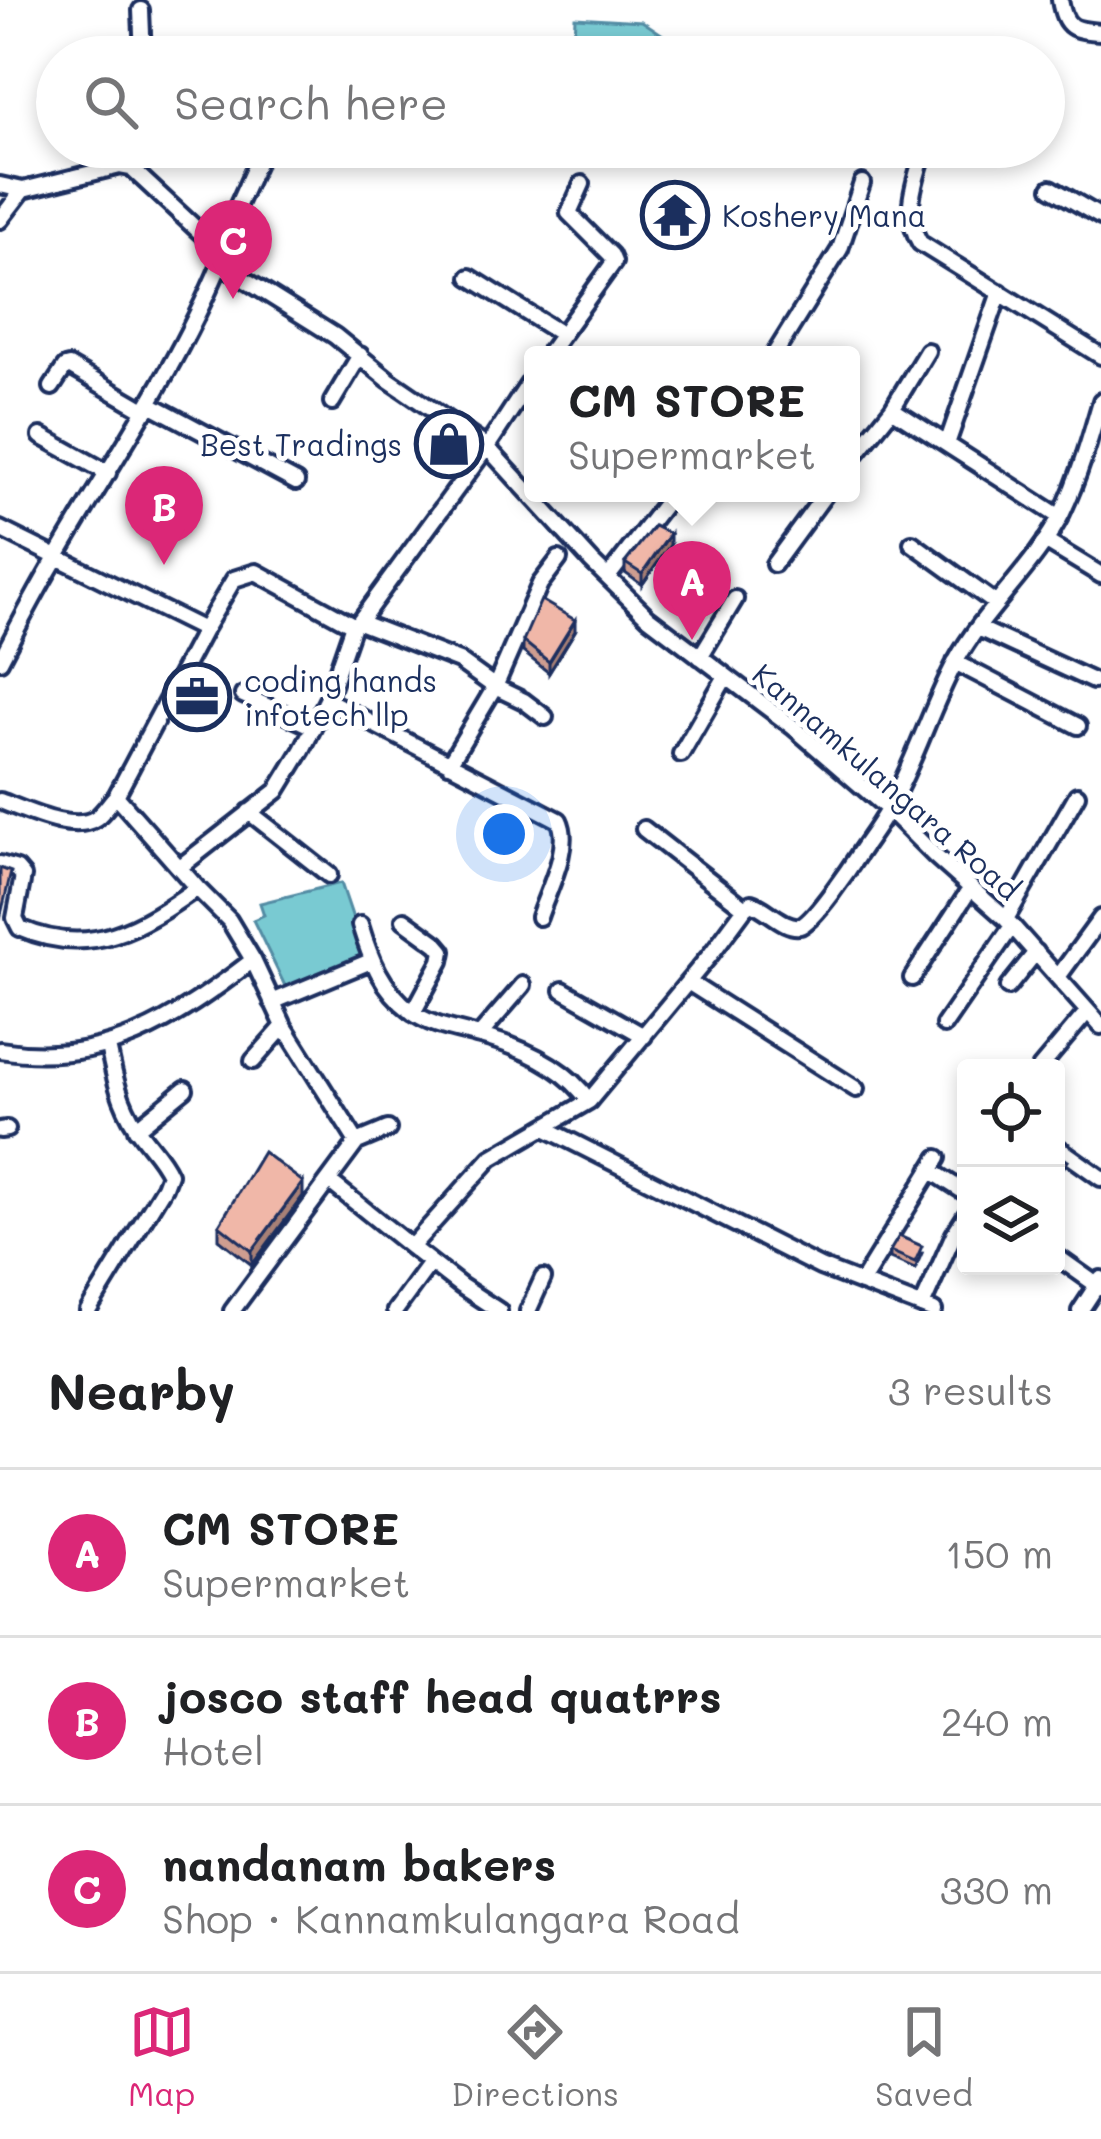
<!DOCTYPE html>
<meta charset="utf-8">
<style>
:root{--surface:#fff;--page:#f2f2f2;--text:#202124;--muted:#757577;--line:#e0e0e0;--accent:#db2777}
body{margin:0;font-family:Mali,sans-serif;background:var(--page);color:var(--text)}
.controls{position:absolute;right:36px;bottom:36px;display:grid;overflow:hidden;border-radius:12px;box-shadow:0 6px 18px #0003}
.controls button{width:108px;height:108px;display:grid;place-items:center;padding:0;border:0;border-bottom:3px solid var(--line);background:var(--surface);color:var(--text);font:60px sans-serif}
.you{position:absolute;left:504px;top:834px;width:42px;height:42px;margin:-30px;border:9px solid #fff;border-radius:50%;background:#1a73e8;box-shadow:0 0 0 18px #1a73e833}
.badge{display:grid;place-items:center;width:78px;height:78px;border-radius:50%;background:var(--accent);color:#fff;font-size:39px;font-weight:700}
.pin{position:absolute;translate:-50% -99px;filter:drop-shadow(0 3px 6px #0008)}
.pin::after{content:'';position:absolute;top:63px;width:42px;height:36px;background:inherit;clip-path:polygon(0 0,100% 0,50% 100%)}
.popup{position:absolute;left:524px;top:346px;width:336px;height:156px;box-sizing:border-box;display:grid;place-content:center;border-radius:12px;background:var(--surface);filter:drop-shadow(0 3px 9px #0005);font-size:39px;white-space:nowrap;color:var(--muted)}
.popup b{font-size:45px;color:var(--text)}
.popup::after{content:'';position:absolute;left:50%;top:100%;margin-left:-24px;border:24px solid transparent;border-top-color:var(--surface)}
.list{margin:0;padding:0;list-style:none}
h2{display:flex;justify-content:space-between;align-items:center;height:156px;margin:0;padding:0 48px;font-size:51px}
h2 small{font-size:39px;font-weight:400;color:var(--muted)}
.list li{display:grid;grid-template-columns:78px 1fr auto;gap:36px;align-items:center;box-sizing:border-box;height:168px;padding:0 48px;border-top:3px solid var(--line)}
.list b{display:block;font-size:45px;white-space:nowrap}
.list p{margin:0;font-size:39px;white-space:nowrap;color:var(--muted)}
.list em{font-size:39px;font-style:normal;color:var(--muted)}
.icon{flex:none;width:66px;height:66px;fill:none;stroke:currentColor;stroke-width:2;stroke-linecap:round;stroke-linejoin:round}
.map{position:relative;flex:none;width:1101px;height:1311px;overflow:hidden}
.search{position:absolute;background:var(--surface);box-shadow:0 6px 18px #0003;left:36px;right:36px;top:36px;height:132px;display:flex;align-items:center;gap:30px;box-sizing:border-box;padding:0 42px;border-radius:66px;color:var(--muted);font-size:45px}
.sheet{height:660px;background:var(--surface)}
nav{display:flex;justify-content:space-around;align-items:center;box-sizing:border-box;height:168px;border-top:3px solid var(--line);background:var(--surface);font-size:33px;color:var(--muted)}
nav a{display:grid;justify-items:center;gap:6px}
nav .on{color:var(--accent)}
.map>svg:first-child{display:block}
.water{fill:#79cad2;stroke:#538ca4;stroke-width:3}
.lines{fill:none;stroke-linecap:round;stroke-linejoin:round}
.minor-casing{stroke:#1b2f5e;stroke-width:22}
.minor{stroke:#fff;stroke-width:14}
.wall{fill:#ce9d90;stroke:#1b2f5e;stroke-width:3}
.shaded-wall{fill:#a88076;stroke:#1b2f5e;stroke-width:3}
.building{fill:#f0b7a8;stroke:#1b2f5e;stroke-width:3}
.labels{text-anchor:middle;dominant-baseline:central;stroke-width:10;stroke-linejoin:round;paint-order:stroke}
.poi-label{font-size:30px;fill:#1b2f5e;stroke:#fff;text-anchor:start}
.street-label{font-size:30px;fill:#1b2f5e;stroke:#fff}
</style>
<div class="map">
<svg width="1101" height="1311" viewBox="0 0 1101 1311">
<rect width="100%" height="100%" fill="#fff"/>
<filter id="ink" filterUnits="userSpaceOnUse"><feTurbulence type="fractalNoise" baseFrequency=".00833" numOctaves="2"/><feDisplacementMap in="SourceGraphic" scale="24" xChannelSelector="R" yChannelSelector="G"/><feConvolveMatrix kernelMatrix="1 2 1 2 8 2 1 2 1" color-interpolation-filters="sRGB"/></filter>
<g filter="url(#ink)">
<!-- water -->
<path class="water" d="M575 17 642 21 678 45 677 57H573Z
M341 883 366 957 287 990 253 920 264 915 260 903Z"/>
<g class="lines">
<!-- minor casing -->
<g class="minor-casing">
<path id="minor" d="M1060 0C1065 29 1073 30 1101 32
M141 10 143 57
M48 94 57 103
M101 147 120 166
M925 147C916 180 901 211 920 243L1101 356
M131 168 134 147
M0 185 23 190 120 166 131 168 218 249 220 264 335 336 389 380 487 447 592 562 648 617 793 727 888 809 935 856 1006 919 1101 1026
M1051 188 1101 217
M0 220 23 190
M218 249 264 147
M470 277 561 334
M927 351 892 409 1060 517
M547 355 614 262 611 255 569 213 582 184
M774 355 840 249 862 183
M52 387 65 367 69 366 146 411
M332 402 360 355
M150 404 296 482
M41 436 108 473
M947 444 1000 292
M851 460 892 409
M0 529 204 630
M1045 541 1101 575
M912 543 995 603
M774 564 826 493
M608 577 673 493
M359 622 459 661 495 687 449 764
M353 625 327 700 559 820C572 846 548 890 539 917
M978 628 1093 681
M700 657 735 599
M0 661C19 625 37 589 58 555 114 459 177 367 220 264
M955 662 1078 726
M243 695 313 727
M545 717 524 701 495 687 540 584 559 559
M681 754 726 676
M116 796 204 630 234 579 256 572 353 625 359 622 487 447 533 377
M0 801C23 809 73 834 96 818 103 813 110 802 116 796L197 888 229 920 253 960C174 1021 104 1067 0 1050
M249 812 329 875
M644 829 745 908
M0 864 17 869 23 876 15 918 20 928C91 959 140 928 197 888
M180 867 277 791 302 750 327 700
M1006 919 1077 795
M404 920 437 944 443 951 441 961 413 1013
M360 925C370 958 382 989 411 1011 429 1026 458 1030 480 1036 521 1047 564 1065 589 1101
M1058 977 1101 918
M912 978 970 889
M688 982 856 1089
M1008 987 1036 952
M563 990 644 1036
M272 1002 371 961
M944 1025 1012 926
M479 1036 523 985
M253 1061 284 1026
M1040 1068 1088 1011
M545 1128 820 1267 934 1311
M136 1129 185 1089
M0 1130 7 1129
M357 1142 388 1129
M1056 1146 1101 1178
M930 1170 966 1193
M329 1181 411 1247
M1056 1256 1101 1288
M861 1283 938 1158
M922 1306 954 1234 966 1215
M88 1311 164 1187 169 1174C161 1156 146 1143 136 1127 119 1101 114 1075 108 1046
M232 1311 357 1142 284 1026 253 960
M395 1311 430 1263
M499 1311 461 1286 411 1247 491 1158 589 1101 711 954 745 908 751 903C766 907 784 929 800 926 813 923 853 863 862 849 871 836 880 824 887 811 915 763 930 709 956 661 985 608 1035 567 1062 513 1079 477 1090 439 1101 401
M528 1311 543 1278
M1080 1311 1101 1279"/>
</g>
<!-- minor -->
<use href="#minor" class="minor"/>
</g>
<!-- wall -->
<path class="wall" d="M670 545 642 585 625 573V563Z
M575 631 549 673 523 652V641Z
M303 1196 252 1265 219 1239V1225Z
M890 1251 922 1253 915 1269 890 1258Z"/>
<!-- shaded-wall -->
<path class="shaded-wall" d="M670 534V545L642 585V574Z
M575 620V631L549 673V662Z
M303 1182V1196L252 1265V1251Z"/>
<!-- building -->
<path class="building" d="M654 526 670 534 642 574 625 563Z
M541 600 575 620 549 662 523 641Z
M0 868 11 872 0 919Z
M263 1152 303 1182 252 1251 219 1225Z
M1056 1153 1068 1161 1061 1171 1056 1168Z
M899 1236 922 1246 915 1262 890 1251Z"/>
</g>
<!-- icons -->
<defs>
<g id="temple-ring" transform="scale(3.45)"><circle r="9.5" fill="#fff" stroke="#1b2f5e" stroke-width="1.5"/><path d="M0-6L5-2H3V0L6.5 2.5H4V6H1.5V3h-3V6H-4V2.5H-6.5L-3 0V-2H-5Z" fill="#1b2f5e"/></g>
<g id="shop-ring" transform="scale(3.45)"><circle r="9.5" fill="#fff" stroke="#1b2f5e" stroke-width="1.5"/><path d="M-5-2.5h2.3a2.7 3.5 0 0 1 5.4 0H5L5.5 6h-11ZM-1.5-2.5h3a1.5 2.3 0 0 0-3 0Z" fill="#1b2f5e"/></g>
<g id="office-ring" transform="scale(3.45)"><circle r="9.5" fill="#fff" stroke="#1b2f5e" stroke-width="1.5"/><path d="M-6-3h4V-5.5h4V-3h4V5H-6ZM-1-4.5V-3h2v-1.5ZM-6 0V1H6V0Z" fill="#1b2f5e"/></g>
</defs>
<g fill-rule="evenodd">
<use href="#temple-ring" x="675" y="215"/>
<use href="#shop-ring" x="449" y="444"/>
<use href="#office-ring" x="197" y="697"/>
</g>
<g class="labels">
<!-- poi labels -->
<g class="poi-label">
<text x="722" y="215">Koshery Mana</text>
<text x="402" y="444" text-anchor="end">Best Tradings</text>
<text x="244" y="680">coding hands<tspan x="244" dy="34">infotech llp</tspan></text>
</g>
<!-- street labels -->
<g class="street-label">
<text transform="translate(887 781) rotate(41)">Kannamkulangara Road</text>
</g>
</g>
</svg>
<div class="controls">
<button><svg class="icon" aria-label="locate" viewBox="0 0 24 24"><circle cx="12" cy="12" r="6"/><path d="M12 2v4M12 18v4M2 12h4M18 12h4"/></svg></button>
<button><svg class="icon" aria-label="layers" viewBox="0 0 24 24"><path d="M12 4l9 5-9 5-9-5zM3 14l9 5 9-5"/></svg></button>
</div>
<div class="you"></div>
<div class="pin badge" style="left:692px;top:640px">A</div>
<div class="popup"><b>CM STORE</b>Supermarket</div>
<div class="pin badge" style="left:164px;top:565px">B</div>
<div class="pin badge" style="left:233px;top:299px">C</div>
<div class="search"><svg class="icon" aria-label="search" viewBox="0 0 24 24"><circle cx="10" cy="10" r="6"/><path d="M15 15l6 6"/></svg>Search here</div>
</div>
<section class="sheet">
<h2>Nearby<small>3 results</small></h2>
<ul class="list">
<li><span class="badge">A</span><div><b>CM STORE</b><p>Supermarket</p></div><em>150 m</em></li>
<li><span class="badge">B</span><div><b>josco staff head quatrrs</b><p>Hotel</p></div><em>240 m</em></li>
<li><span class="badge">C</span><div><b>nandanam bakers</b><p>Shop · Kannamkulangara Road</p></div><em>330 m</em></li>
</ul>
</section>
<nav>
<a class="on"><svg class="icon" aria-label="map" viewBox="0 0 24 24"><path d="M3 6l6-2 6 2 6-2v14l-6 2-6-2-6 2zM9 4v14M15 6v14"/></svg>Map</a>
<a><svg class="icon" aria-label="directions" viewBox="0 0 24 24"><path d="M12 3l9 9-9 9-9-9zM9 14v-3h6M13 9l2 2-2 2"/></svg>Directions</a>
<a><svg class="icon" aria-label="saved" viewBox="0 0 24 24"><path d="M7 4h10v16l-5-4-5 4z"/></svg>Saved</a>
</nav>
